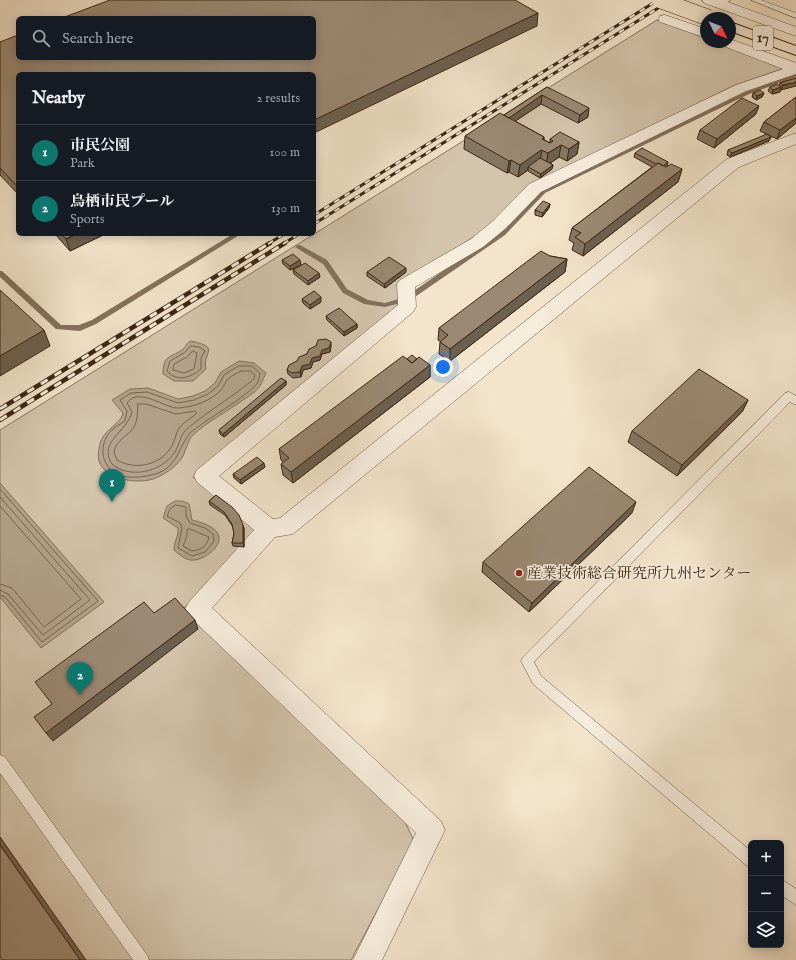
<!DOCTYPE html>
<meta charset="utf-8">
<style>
:root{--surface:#171b24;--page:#20242c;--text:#f1f3f6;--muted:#9ea1a6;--line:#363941;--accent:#0f766e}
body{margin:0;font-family:"IM FELL English","Noto Serif JP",serif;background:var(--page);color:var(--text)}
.controls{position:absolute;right:12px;bottom:12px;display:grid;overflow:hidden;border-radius:6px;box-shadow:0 2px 10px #0003}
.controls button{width:36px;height:36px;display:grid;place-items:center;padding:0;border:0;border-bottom:1px solid var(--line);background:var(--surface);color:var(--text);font:20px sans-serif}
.compass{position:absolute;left:700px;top:12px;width:36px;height:36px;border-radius:50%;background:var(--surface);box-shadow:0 2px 10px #0003;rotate:133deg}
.you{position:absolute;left:443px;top:367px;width:14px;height:14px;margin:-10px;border:3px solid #fff;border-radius:50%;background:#1a73e8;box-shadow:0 0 0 6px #1a73e833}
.badge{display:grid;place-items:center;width:26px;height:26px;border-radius:50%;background:var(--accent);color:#fff;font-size:13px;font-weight:700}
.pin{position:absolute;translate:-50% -33px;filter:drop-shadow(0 1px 2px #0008)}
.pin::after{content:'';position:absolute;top:21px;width:14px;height:12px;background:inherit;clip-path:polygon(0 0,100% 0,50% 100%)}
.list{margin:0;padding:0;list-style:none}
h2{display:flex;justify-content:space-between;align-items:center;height:52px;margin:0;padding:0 16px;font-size:17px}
h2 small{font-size:13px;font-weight:400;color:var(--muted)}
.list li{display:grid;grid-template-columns:26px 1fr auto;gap:12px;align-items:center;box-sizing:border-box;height:56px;padding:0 16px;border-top:1px solid var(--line)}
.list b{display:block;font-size:15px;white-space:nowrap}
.list p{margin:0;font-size:13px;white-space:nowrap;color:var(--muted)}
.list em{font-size:13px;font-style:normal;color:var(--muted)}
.icon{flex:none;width:22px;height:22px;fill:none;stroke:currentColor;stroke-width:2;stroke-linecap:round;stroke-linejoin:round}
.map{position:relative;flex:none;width:796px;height:960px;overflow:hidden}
.search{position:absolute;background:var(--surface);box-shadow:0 2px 10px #0003;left:16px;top:16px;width:300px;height:44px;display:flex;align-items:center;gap:10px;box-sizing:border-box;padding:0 14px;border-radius:6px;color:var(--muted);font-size:15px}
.panel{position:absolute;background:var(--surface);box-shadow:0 2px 10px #0003;left:16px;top:72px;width:300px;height:164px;border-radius:6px}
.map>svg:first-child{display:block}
.green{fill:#d4c4ac;stroke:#887560}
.water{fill:#b4a38c;stroke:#84715c}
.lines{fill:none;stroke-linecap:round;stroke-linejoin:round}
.shore{stroke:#786450;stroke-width:1}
.stream{fill:#84715c;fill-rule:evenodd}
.service-casing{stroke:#695641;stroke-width:1}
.minor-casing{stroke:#695641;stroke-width:1}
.primary-casing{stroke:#3b2613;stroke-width:2}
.service{fill:#f7eddd;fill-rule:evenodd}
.minor{fill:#f7eddd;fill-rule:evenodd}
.primary{fill:#f3e4cb;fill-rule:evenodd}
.rail-far1-casing{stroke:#3b2613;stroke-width:3}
.rail-casing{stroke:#3b2613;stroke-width:4.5}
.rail-far1{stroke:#f7eddd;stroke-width:2;stroke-dasharray:6;stroke-linecap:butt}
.rail{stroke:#f7eddd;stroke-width:3;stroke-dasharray:8;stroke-linecap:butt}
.primary-bridge-casing{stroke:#3b2613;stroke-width:17;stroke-linecap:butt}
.primary-bridge{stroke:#f3e4cb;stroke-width:16}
.wall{fill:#857663;stroke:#3b2613}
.shaded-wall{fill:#6c6050;stroke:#3b2613}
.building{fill:#9b8973;stroke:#3b2613}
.poi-dot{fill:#8f2418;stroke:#f7eddd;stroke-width:1.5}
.labels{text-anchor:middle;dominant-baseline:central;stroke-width:3;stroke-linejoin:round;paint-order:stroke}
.shield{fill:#f7eddd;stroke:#736250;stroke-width:1}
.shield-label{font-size:14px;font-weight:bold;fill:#3b2613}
.poi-label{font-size:15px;fill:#3b2613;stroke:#f7eddd;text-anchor:start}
</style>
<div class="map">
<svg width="796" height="960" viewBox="0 0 796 960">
<rect width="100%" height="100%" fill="#f3e4cb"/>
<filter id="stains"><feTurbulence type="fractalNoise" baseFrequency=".005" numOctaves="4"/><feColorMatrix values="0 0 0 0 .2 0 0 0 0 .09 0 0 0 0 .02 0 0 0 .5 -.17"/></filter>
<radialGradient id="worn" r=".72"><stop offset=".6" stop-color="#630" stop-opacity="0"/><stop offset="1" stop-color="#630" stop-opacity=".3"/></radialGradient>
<!-- green -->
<path class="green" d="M657 20 706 38V42H716L785 68 733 86 530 186 488 228 400 283 397 309 193 477 256 526 255 536 184 608 401 813 414 841 351 960H0V430Z"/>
<!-- water -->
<path class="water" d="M191 341C222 348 202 351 206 369L193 381H174L163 374C163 355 170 358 182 350 186 347 186 343 191 341Z
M239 361 254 363 266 373C264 376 263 381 261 384 258 391 249 396 243 400 228 411 207 422 193 435 188 440 186 450 183 456 178 465 168 472 160 476 144 486 105 481 99 461 98 458 98 452 99 449 101 429 120 426 123 413L112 400 130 389 148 388 178 399 193 396 205 391 215 383 221 372Z
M0 483 104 602 41 648 0 597Z
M175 501H183L189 504 192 520C200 522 211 525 217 532 226 545 203 562 190 560 184 559 179 554 174 550 174 540 179 537 178 528L163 518 167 506Z"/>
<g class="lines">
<!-- shore -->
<path class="shore" d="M191 346 199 347 205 351 201 358V369C191 377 178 383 167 371L170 361 184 353Z
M193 351 197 353 194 369 184 373 173 370 174 364 187 357Z
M239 366H252L260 373C259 376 259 380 258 382 253 392 213 416 202 424 198 427 193 430 190 433 178 448 177 468 155 474 145 477 129 479 119 475 100 467 98 443 112 430 116 426 121 424 125 421L127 411 120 400 131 393 147 392 178 403 194 400 208 394 218 386 224 375Z
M241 371H250L255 375 254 379C233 397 209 410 188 428 180 434 180 444 175 452 162 472 129 480 111 463 99 441 127 432 132 412L127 403C139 386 165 409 179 408 193 407 211 401 221 390 224 387 225 382 228 379 231 376 237 373 241 371Z
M138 404H146L176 414 195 411 197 413C192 418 185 421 180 427 175 433 175 443 170 449 158 466 134 470 117 460L114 452C116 439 128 437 134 427 138 420 137 412 138 404Z
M0 489 98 601 42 642 5 597 0 595
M0 497 90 600 43 635 8 594 0 590
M176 505 186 507V516L190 523 205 528 213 534 214 541 205 552 192 556 178 548 182 528 180 523 167 516 170 509Z
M0 506 81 599 44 627 12 588 0 584
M190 529 209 537C207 546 201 550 192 551L183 546 187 536V530Z"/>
<!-- stream -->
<path class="stream" d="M796 73V77L749 94 545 193 505 235 409 301 385 307 364 304 343 293 323 264 295 247 298 245H300L327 260 347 289 368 300 385 303 405 297 501 231 541 191 745 92Z
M233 234H241L96 324 80 331 56 329 0 277V271H2L61 325H79L92 320Z"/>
<!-- service casing -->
<g class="service-casing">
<path id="service" d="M722 0H731L722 5H718V3Z
M751 0H761L796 13V18Z
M789 392 796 396V405L790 402 534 662 541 676 751 851V867L746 865 533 684 521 661 523 657 785 393Z
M0 755 5 757 147 955 149 960H133L0 773Z
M781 879 796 889V905L781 895Z"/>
</g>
<!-- minor casing -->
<g class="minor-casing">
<path id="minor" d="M702 0H722L796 27V36L704 3Z
M665 15 706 29V38L660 22 658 19 660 16Z
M730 39 796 63V74L746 91 541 192 505 229 483 247 415 287 416 307 413 312 219 476 273 519 280 518 727 159 796 133V144L739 167 293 534 275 537 212 608 441 821 445 830 382 960H353L416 833 189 616 185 609 189 602 254 530 197 482 194 476 197 470 398 305 397 284 400 280 471 239 493 221 529 184 736 85 783 69 721 45 719 42H730Z"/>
</g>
<!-- primary casing -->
<g class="primary-casing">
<path id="primary" d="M730 22 796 46V55L730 31Z"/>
</g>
<!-- service -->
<use href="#service" class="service"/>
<!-- minor -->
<use href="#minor" class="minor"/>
<!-- primary -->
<use href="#primary" class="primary"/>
<!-- rail-far1 casing -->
<g class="rail-far1-casing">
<path id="rail-far1" d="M314 215 658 0
M314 224 671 0
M268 244 284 234
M283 244 299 234"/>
</g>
<!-- rail casing -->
<g class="rail-casing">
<path id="rail" d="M0 409 270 243
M0 420 285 243"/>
</g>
<!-- rail-far1 -->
<use href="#rail-far1" class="rail-far1"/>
<!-- rail -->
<use href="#rail" class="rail"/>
<!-- primary-bridge casing -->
<g class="primary-bridge-casing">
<path id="primary-bridge" d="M660 0 709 18"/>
</g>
<!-- primary-bridge -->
<use href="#primary-bridge" class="primary-bridge"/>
</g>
<!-- wall -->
<path class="wall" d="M537 26 18 74V194L0 175V42Z
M796 78 781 90 780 89V92L772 94 768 91 770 87 779 86 780 83Z
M547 87 588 117 578 123 541 104 515 121 544 137V140L550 143V139L579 142 577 154 567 161 559 157 550 163 553 165 552 169 540 178 528 171V170L518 177 509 172 507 173 464 149 465 136 504 115Z
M753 93H764L762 97 756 100 752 97Z
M796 97V123L777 139 760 131 764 122Z
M756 114 714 148 697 139 700 130Z
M771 137 769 141 730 157 727 155 728 150Z
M635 153 668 162 667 167 682 169 678 182 583 256 572 250 574 243 569 240 572 228 652 167 634 157Z
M550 204 549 208 542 217 535 215V210Z
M55 234H105L70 251Z
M550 256 567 259 565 272 450 361 439 354 440 342H441L438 340 439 328Z
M282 260 301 265 290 270 283 264Z
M293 270 320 277 308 285 294 274Z
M367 272H406L385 288 367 276Z
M302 299 321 302 310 309 303 303Z
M326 316 357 324V328L344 336 327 320Z
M316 346H331L330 352 322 354 320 360 313 362 311 368 303 370 301 377 293 378 288 374 287 370Z
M407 359H417L430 365V377L293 483 283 475 281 464 283 462 281 460 279 449Z
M286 381V385L224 437 220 434 219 430Z
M748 400 742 412 677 476 628 442 632 431Z
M265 467 241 484 234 478 233 474Z
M216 495 244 528V547L233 546 232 543 234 534 233 527 225 515 210 505 209 501Z
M632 513 529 612 482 572 483 562Z"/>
<!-- shaded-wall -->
<path class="shaded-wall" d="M538 13 537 26 314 133V120Z
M796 82V86L781 90 783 85Z
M781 87 780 92 772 94 773 90Z
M764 93 762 97 756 100 757 96Z
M542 95 541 104 505 128 506 120Z
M759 106 756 114 714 148 717 139Z
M589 108 588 117 578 123 580 115Z
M796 118V123L777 139 780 130Z
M544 137 540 162 528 167V170L518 177 520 165 542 139Z
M771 137 769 141 730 157 732 153Z
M579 142 577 154 567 161 569 149Z
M561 145 559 157 546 166 548 153Z
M511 160 509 172 507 173 509 161Z
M668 162 667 167 661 171 662 167Z
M553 165 552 169 540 178 541 174Z
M682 169 678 182 583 256 585 244Z
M550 204 549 208 542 217 543 213Z
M76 234H105L70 251 66 239Z
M567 259 565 272 450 361V349Z
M300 260 301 265 290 270V266Z
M406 268V272L385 288 384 284Z
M319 273 320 277 308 285V281Z
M321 297V302L310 309V305Z
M357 324V328L344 336V332Z
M44 330 50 346 0 376V356Z
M331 342V346L330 352 322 354 320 360 313 362 311 368 303 370 301 377 300 372 302 366Z
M430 365V377L293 483 291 472Z
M286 381V385L224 437 223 434Z
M748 400 742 412 677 476 682 465Z
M264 463 265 467 241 484 240 480Z
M636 502 632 513 529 612 532 603Z
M243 525 244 528V547L243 543Z
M195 620 198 629 53 741 46 733Z
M0 837 86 960H80L0 845Z"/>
<!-- building -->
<path class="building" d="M110 0H515L538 13 314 120V74H18V187L0 168V42L18 35V58H314V18H62Z
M796 78V82L783 85 780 83Z
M777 84 781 87 773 90 770 87Z
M547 87 589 108 580 115 542 95 509 118 504 115Z
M760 90 764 93 757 96 753 93Z
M796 97V118L780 130 764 122Z
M742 98 759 106 717 139 700 130Z
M500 113 544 137 542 139 550 143 553 141 550 139 560 132 579 142 569 149 561 145 548 153 541 150 520 165 511 160 509 161 465 136Z
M767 134 771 137 732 153 728 150Z
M642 148 668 162 663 166 658 163 656 164 635 153Z
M540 158 553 165 541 174 528 167Z
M658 163 666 167 671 164 682 169 585 244 575 237 581 233 572 228Z
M543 201 550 204 543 213 535 210Z
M61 234H76L66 239Z
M541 251 550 256 567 259 450 349 440 342 448 335 439 328Z
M293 254 300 260 290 266 282 260Z
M389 257 406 268 384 284 367 272Z
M305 263 319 273 308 281 293 270Z
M0 290 44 330 0 356Z
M314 291 321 297 310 305 302 299Z
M339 308 357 324 344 332 326 316Z
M326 339 331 342 329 348 322 350 320 356 312 358 310 364 302 366 300 372 292 373 287 370 289 365 297 361 299 357 307 354 309 349 316 346 318 340Z
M412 355 417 359 412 363 407 359Z
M403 356 412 363 419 357 430 365 291 472 281 464 289 458 279 449Z
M699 369 748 400 682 465 632 431Z
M281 378 286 381 223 434 219 430Z
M257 457 264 463 240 480 233 474Z
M589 467 636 502 532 603 483 562Z
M216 495 232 507 239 515 243 525V543H232L234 534 232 524 224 512 209 501Z
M175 598 195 620 46 733 34 717 52 704 35 682 144 602 154 613Z
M0 845 80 960H2L0 956Z"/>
<!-- markers -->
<circle class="poi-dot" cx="519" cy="573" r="4"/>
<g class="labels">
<!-- shield labels -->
<rect class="shield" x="753" y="26" width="20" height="24" rx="3"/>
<g class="shield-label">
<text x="763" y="38">17</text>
</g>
<!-- poi labels -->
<g class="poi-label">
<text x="527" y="573">産業技術総合研究所九州センター</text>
</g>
</g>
<rect width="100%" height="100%" filter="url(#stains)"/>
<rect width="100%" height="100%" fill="url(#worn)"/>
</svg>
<div class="controls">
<button>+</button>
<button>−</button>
<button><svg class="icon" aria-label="layers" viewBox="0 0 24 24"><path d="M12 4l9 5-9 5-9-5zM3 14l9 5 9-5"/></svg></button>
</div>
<svg class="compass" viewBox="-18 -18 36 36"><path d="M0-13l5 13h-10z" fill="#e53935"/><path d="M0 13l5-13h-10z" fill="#9ea1a6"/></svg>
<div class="you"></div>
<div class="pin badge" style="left:112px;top:502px">1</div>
<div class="pin badge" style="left:80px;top:695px">2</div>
<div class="search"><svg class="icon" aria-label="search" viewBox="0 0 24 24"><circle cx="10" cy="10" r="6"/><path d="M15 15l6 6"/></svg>Search here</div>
<section class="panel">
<h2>Nearby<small>2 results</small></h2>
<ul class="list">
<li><span class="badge">1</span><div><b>市民公園</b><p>Park</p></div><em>100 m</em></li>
<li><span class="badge">2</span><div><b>鳥栖市民プール</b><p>Sports</p></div><em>130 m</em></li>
</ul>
</section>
</div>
